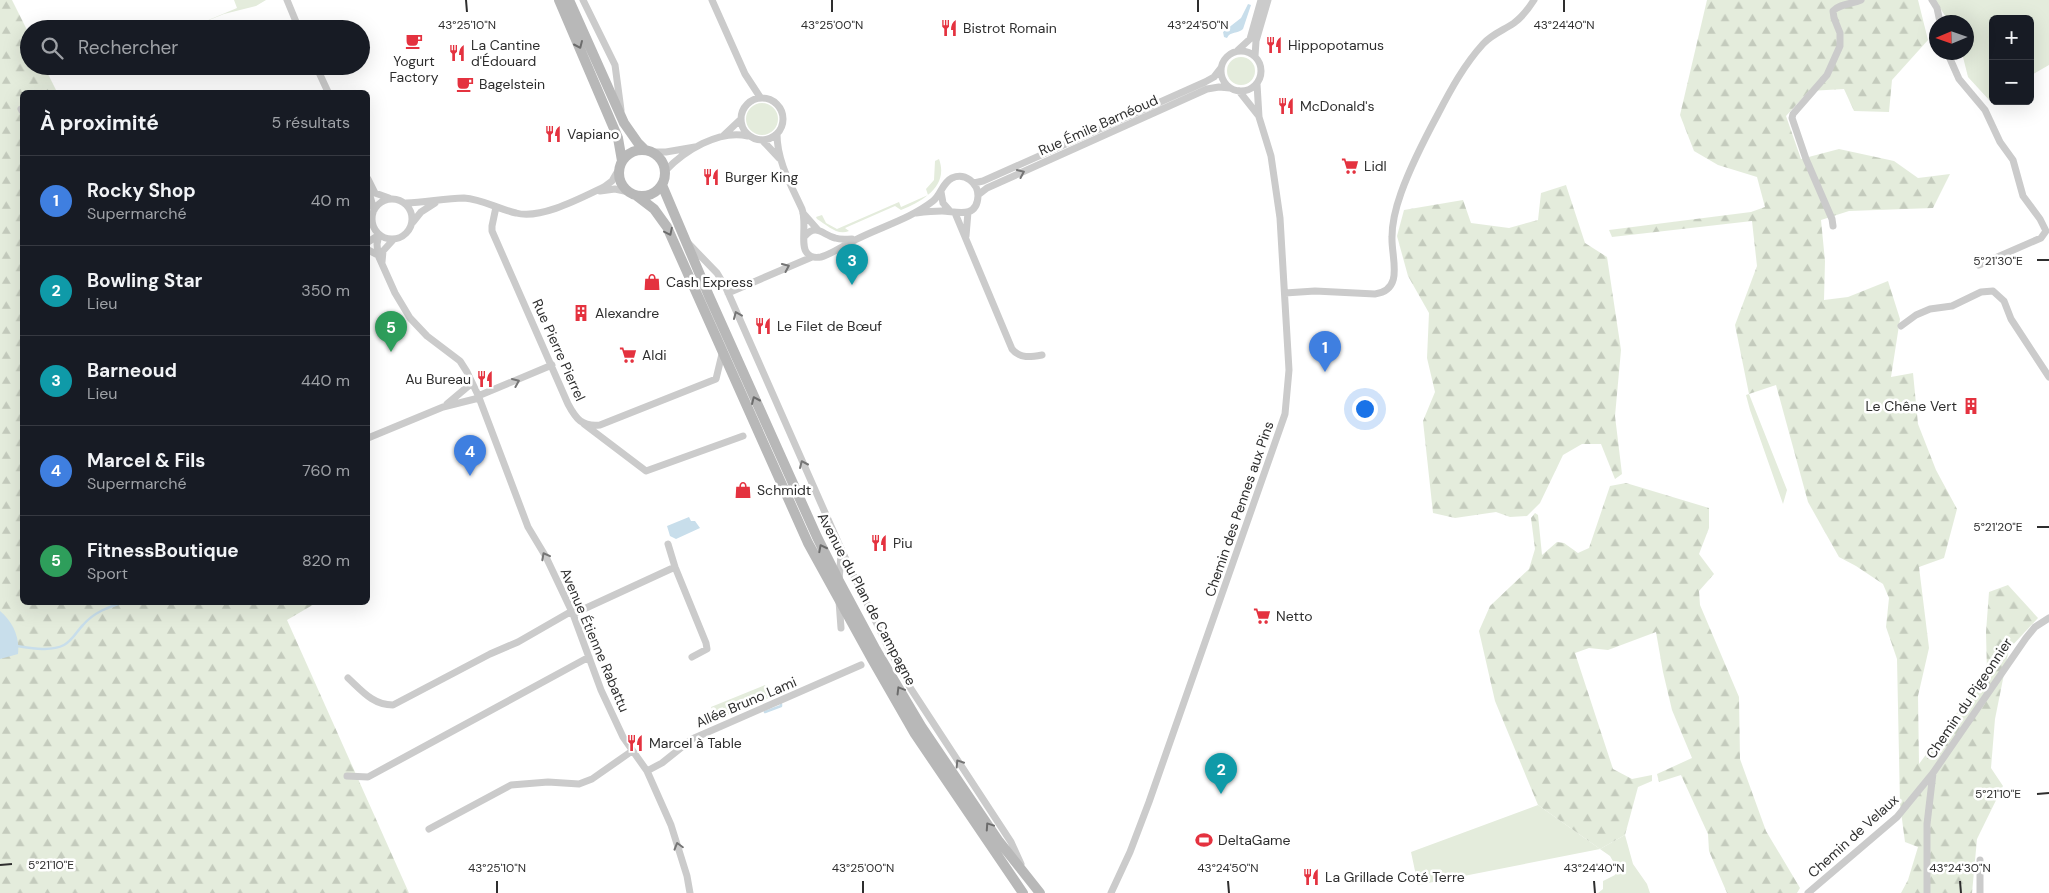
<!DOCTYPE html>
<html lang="fr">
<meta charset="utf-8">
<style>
:root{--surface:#171b24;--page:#242831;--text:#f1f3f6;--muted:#9ea1a6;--line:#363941;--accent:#ea580c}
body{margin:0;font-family:"DM Sans",sans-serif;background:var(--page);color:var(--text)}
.controls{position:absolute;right:15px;top:15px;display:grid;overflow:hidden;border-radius:8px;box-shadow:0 5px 20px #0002}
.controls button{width:45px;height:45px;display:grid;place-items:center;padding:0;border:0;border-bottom:1px solid var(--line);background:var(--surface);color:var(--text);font:25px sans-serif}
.compass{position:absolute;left:1929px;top:15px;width:45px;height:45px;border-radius:50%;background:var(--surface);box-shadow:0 5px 20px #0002;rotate:268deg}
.you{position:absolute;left:1364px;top:408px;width:18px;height:18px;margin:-12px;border:4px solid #fff;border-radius:50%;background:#1a73e8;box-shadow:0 0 0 8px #1a73e833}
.badge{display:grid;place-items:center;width:32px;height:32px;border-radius:50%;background:var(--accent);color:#fff;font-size:16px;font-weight:700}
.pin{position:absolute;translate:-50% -41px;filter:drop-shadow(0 1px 2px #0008)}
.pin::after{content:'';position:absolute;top:26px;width:18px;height:15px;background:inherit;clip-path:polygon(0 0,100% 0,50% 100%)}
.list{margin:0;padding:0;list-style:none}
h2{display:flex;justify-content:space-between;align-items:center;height:65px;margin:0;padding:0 20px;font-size:21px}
h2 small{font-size:16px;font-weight:400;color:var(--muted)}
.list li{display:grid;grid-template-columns:32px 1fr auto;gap:15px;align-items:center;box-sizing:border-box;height:90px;padding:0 20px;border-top:1px solid var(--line)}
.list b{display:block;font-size:19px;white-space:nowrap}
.list p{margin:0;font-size:16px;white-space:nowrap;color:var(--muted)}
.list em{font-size:16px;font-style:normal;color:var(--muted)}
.icon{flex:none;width:28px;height:28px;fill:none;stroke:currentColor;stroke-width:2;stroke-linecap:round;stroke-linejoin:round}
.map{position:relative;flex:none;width:2049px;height:893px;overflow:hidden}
.search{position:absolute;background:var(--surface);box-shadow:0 5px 20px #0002;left:20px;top:20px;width:350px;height:55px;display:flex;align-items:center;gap:12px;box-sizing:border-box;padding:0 18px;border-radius:28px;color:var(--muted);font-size:19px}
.panel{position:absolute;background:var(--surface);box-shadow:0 5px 20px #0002;left:20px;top:90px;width:350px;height:515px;border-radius:8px}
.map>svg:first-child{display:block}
.green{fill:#e4ecdc}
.forest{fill:url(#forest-firs)}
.water{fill:#c8deeb}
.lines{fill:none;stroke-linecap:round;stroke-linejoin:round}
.stream{stroke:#c8deeb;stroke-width:2.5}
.street{stroke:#cbcbcb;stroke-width:7}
.secondary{stroke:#b8b8b8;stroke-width:10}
.oneway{stroke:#6c6c6c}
.oneway2{stroke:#757575}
.ticks{fill:none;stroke:#2e2e2e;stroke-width:2}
.labels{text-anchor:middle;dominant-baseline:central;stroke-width:5;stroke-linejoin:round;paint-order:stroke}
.poi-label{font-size:14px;fill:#2e2e2e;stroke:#fff;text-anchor:start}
.street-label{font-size:14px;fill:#2e2e2e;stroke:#fff}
.ticks-label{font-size:12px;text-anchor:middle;fill:#2e2e2e;stroke:#fff;stroke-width:5;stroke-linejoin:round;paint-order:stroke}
</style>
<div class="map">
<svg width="2049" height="893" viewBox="0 0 2049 893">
<defs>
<pattern id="forest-firs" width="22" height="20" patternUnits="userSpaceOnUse" patternTransform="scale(1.25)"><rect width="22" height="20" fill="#e4ecdc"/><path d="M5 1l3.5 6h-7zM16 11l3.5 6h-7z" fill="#c4cbbd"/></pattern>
</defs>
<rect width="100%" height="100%" fill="#fff"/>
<!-- green -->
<path class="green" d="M234 0H266L256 6 224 14 187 29 237 8Z
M1935 0H2049V65L2030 76V19H1993V99L1990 101 1968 77 1962 53 1966 52V22H1949Z
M1227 71a14 14 0 1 1 28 0a14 14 0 1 1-28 0Z
M746 119a16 16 0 1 1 32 0a16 16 0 1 1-32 0Z
M939 159C949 186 923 201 901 210L895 206 845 228 849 231C837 236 827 225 817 219L816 217 822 215 826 223 837 229 899 202 901 207 928 195 926 189 934 180 935 161Z
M1749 394 1787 490 1783 504 1750 410 1746 395Z
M765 685 769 698 717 719 711 707Z
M1538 805 1600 849 1625 835 1633 864 1647 884 1650 893H1598L1603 889V881L1615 875 1618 870 1610 856 1600 849 1418 885 1411 852Z"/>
<!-- forest -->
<path class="forest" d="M0 0H12L29 34V66H44L57 92H22V602L316 603 287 620 409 893H0Z
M1707 0H1918L1928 40 1892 80 1889 112 1854 111 1844 89 1809 91 1786 116 1801 159 1839 149 1894 161 1918 178 1950 174 1933 208 1849 211 1821 220 1825 261 1824 300 1848 297 1888 281 1900 319 1891 377 1913 373 1918 424 1936 470 1957 509 1944 558 1919 567 1929 648 1918 696 1919 764 1987 672 1986 632 1989 592 2008 585 2038 618 2009 649 1995 719 1991 768 2003 786 1977 839 1972 893H1901L1908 880 1918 847 1905 842 1900 804 1897 659 1886 627 1889 598 1883 584 1856 566 1839 557 1808 502 1776 385 1749 394 1735 325 1757 266 1752 221 1612 237 1609 230 1751 212 1765 207 1757 177 1718 165 1694 151 1680 115Z
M1566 185 1585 243 1607 257 1621 350 1615 416 1622 474 1615 479 1601 444H1582L1563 455 1540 503 1527 516 1510 517 1496 512 1455 518 1433 513 1423 421 1435 392 1427 358 1429 313 1408 276 1397 236 1404 210 1463 200 1471 223 1509 228 1538 220 1541 193Z
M1626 483 1709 508V528L1699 554 1714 574 1699 591 1700 605 1739 697 1740 759 1766 831 1800 888 1797 893H1727L1709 851 1708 834 1681 775 1659 782 1657 774 1692 758 1672 710 1663 672 1656 632 1608 650 1589 648 1575 653 1613 769 1632 779 1652 775V781L1638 787 1625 835 1600 849 1538 805 1495 701 1479 631 1490 606 1529 569 1535 549 1531 518 1535 513 1538 515 1542 555 1557 542 1564 543 1578 553 1589 548 1610 486Z"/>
<!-- water -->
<path class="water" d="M1248 4 1251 5 1243 29C1238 34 1230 31 1227 38L1224 37 1223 32 1241 18Z
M689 517 691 521H695L700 528 676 539 670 536 667 526Z
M0 611C13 622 20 637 18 654L0 659Z"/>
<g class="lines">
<!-- stream -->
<path class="stream" d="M17 646C30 648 51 652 64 645 72 641 77 631 83 625 94 612 109 607 124 602
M765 712 781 706V704"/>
<!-- street -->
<path class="street" d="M287 0 299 29
M583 0 615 65 621 110
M712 0 745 74 760 97
M1932 0 1937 8 1940 22
M1238 50 1250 39 1261 0
M1221 71a20 20 0 1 1 40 0a20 20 0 1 1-40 0Z
M1947 52 1959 79 1985 110 2000 142 2013 160 2023 196 2040 219 2046 231 2041 238 1979 265
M1255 56 1256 41 1268 0
M316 66 328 92
M1239 91 1258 115
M741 119a21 21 0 1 1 42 0a21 21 0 1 1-42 0Z
M21 109 22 111
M777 134C777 161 791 185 802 209 807 222 800 246 807 253 810 257 816 258 821 257 832 254 844 245 855 240 880 227 910 219 933 201 941 195 942 183 952 178 965 172 978 183 978 196 977 220 955 211 942 211 933 211 924 212 916 213
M723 136 741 119
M762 140 779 158
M651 152H666L695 147
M665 171C684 151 719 129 748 136
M368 179 375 193 389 198
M974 183 983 181 1205 82 1214 77 1221 68
M368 189 374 210
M600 191 615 189 629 192
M941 192 943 203 950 211
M978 195 987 188 1207 89 1219 87 1230 88
M372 219a20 20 0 1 1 40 0a20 20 0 1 1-40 0Z
M406 203C425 203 444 198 464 198 482 199 498 209 516 213 540 220 581 198 604 187L612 181 619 169
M496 207 492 226V231L568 404C576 419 582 427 600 425L716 379 722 354
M803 213 818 230
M955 213 1012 349C1020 359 1031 357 1042 355
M413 222 421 212 435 203
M1833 226 1832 219 1806 159 1792 118 1793 114 1827 75 1840 46V33L1834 18 1833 11C1839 4 1852 4 1861 0
M379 235 377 244 378 255 395 293 410 318 427 336 460 361 467 372 478 395 528 527 546 557 573 614 601 690 623 737 647 771 671 825 687 876 690 893
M805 236C816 223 823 235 835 238 841 240 846 239 852 239
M966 236 968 212
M368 242 379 235
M689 244 717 273 726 288 842 551 887 645 911 689 1011 842 1021 864
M368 250 378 255
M382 262 383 251 393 240
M728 293 812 257
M1285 293 1315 291 1375 294C1405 290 1391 257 1392 237 1392 222 1396 207 1401 193 1411 165 1424 140 1438 114 1451 89 1464 65 1483 44 1492 34 1504 30 1514 23 1522 17 1529 8 1534 0
M1901 326 1916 315 1930 309 1952 306 1981 292 1993 291 2004 301 2011 319 2049 377
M478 396 552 365
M447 404 472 383
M584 424 646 471 743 436
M368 438 443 407 479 398
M668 544 675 567 706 643 707 649 692 657
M839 581 841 554
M839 601 841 628
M573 614 675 567
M348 678C362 691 373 705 393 705L490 654 518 642 572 611
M647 771 662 763 692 739 861 665
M347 776 368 777 589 657
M429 829 511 785 548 782 579 784 592 779 632 751
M1980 860V893
M1111 893 1130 852 1149 802 1285 414 1289 370 1280 218 1271 156 1259 117 1257 84
M1808 893 1897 817 1933 773 2026 638 2035 627 2049 618
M1927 893V824L1933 773"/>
<!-- secondary -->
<path class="secondary" d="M559 0 618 138 622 161
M569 0 624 123 638 143 645 150
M619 173a23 23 0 1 1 46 0a23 23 0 1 1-46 0Z
M662 185 709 296 817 537 839 581 876 650 921 726 998 840 1040 893
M637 196 654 209 667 227 808 543 872 659 915 734 1023 893"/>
</g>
<!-- one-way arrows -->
<defs><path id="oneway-chevron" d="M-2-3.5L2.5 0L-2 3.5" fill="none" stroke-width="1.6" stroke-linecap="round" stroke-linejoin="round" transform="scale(1.25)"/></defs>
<g class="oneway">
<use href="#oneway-chevron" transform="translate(579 45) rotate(66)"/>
<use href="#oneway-chevron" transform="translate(669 232) rotate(64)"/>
<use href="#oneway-chevron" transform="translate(755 400) rotate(-114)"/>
<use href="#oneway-chevron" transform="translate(822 548) rotate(-117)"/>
<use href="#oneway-chevron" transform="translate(900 690) rotate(-121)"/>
<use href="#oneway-chevron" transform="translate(989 826) rotate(-124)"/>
</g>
<g class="oneway2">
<use href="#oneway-chevron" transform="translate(1021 173) rotate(-24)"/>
<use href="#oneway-chevron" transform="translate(786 267) rotate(-24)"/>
<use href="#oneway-chevron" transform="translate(737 315) rotate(-113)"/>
<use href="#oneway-chevron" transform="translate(516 382) rotate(-23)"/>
<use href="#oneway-chevron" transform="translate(803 464) rotate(-114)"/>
<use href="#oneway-chevron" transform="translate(545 556) rotate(-118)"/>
<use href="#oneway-chevron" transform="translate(959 763) rotate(-123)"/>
<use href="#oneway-chevron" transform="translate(678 846) rotate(-106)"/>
</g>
<!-- ticks -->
<path class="ticks" d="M466 0 467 12M832 0V12M1198 0V12M1564 0V12M2037 260H2049M2037 527H2049M2037 794 2049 793M0 865 12 864M497 881V893M863 881V893M1228 881 1229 893M1594 881 1595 893M1960 881 1961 893"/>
<!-- icons -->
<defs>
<g id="restaurant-bare" transform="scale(1.35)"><path d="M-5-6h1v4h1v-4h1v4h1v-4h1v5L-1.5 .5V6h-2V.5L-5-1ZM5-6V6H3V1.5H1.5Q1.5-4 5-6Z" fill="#e4323f" stroke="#fff" stroke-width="2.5" paint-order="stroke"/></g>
<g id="cafe-bare" transform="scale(1.35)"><path d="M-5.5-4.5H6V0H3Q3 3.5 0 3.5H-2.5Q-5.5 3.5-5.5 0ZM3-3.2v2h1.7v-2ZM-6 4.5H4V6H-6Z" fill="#e4323f" stroke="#fff" stroke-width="2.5" paint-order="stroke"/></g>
<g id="supermarket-bare" transform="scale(1.35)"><path d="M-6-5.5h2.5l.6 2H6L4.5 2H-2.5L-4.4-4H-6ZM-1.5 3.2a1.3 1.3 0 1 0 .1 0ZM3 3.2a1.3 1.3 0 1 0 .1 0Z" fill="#e4323f" stroke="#fff" stroke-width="2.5" paint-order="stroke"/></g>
<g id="shop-bare" transform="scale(1.35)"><path d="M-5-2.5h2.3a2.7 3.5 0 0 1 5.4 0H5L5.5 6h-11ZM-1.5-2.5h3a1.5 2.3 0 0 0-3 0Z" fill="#e4323f" stroke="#fff" stroke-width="2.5" paint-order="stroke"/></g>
<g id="building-bare" transform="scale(1.35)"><path d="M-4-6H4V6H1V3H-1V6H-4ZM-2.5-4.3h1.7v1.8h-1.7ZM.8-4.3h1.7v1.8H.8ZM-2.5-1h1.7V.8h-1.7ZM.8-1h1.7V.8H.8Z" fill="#e4323f" stroke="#fff" stroke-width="2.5" paint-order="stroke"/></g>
<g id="stadium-bare" transform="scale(1.35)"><path d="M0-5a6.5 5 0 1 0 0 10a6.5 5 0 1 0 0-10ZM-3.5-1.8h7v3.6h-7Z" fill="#e4323f" stroke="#fff" stroke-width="2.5" paint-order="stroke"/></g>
</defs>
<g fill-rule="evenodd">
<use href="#restaurant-bare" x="949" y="28"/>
<use href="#cafe-bare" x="414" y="41"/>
<use href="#restaurant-bare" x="1274" y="45"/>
<use href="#restaurant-bare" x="457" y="53"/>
<use href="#cafe-bare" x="465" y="84"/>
<use href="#restaurant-bare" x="1286" y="106"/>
<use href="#restaurant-bare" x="553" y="134"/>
<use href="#supermarket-bare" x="1350" y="166"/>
<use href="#restaurant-bare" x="711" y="177"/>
<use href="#shop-bare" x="652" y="282"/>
<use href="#building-bare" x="581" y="313"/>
<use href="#restaurant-bare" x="763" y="326"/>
<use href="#supermarket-bare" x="628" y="355"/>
<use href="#restaurant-bare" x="485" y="379"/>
<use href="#building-bare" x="1971" y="406"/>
<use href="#shop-bare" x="743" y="490"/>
<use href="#restaurant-bare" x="879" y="543"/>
<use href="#supermarket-bare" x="1262" y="616"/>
<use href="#restaurant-bare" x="635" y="743"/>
<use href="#stadium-bare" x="1204" y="840"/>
<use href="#restaurant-bare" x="1311" y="877"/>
</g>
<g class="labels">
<!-- poi labels -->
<g class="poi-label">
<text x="963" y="28">Bistrot Romain</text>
<text x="471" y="45">La Cantine<tspan x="471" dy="16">d'Édouard</tspan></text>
<text x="1288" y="45">Hippopotamus</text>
<text x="414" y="61" text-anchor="middle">Yogurt<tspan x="414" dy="16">Factory</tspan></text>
<text x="479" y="84">Bagelstein</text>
<text x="1300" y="106">McDonald's</text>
<text x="567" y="134">Vapiano</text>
<text x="1364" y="166">Lidl</text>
<text x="725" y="177">Burger King</text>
<text x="666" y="282">Cash Express</text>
<text x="595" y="313">Alexandre</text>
<text x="777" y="326">Le Filet de Bœuf</text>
<text x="642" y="355">Aldi</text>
<text x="471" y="379" text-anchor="end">Au Bureau</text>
<text x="1957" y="406" text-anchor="end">Le Chêne Vert</text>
<text x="757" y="490">Schmidt</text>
<text x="893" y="543">Piu</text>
<text x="1276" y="616">Netto</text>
<text x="649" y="743">Marcel à Table</text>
<text x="1218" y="840">DeltaGame</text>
<text x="1325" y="877">La Grillade Coté Terre</text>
</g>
<!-- street labels -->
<g class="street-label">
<text transform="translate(1098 125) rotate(-24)">Rue Émile Barnéoud</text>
<text transform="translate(559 350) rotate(66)">Rue Pierre Pierrel</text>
<text transform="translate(1239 509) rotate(-71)">Chemin des Pennes aux Pins</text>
<text transform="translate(867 599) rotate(62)">Avenue du Plan de Campagne</text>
<text transform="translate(595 640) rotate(67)">Avenue Étienne Rabattu</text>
<text transform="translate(1969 698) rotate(-56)">Chemin du Pigeonnier</text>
<text transform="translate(746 702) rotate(-23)">Allée Bruno Lami</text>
<text transform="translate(1853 836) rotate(-42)">Chemin de Velaux</text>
</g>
</g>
<g class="ticks-label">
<text x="467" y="29">43°25'10"N</text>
<text x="832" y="29">43°25'00"N</text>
<text x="1198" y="29">43°24'50"N</text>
<text x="1564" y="29">43°24'40"N</text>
<text x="1998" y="265">5°21'30"E</text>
<text x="1998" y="531">5°21'20"E</text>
<text x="1998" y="798">5°21'10"E</text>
<text x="51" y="869">5°21'10"E</text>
<text x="497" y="872">43°25'10"N</text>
<text x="863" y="872">43°25'00"N</text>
<text x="1228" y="872">43°24'50"N</text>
<text x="1594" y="872">43°24'40"N</text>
<text x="1960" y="872">43°24'30"N</text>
</g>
</svg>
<div class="controls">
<button>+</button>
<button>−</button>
</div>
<svg class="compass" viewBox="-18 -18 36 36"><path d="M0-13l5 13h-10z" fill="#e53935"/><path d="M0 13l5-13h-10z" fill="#9ea1a6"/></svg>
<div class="you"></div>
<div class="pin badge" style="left:1325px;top:372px;background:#3f7fe0">1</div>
<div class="pin badge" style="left:1221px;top:794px;background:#0f9aa8">2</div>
<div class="pin badge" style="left:852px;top:285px;background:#0f9aa8">3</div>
<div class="pin badge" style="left:470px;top:476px;background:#3f7fe0">4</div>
<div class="pin badge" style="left:391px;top:352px;background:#2e9e5b">5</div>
<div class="search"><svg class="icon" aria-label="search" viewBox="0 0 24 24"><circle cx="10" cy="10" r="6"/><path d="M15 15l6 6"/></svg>Rechercher</div>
<section class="panel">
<h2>À proximité<small>5 résultats</small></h2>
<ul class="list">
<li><span class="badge" style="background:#3f7fe0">1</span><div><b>Rocky Shop</b><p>Supermarché</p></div><em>40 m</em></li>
<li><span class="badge" style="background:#0f9aa8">2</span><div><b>Bowling Star</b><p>Lieu</p></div><em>350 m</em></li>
<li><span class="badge" style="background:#0f9aa8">3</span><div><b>Barneoud</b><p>Lieu</p></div><em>440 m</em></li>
<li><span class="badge" style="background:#3f7fe0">4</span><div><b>Marcel &amp; Fils</b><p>Supermarché</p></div><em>760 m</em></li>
<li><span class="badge" style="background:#2e9e5b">5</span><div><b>FitnessBoutique</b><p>Sport</p></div><em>820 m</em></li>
</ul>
</section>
</div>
